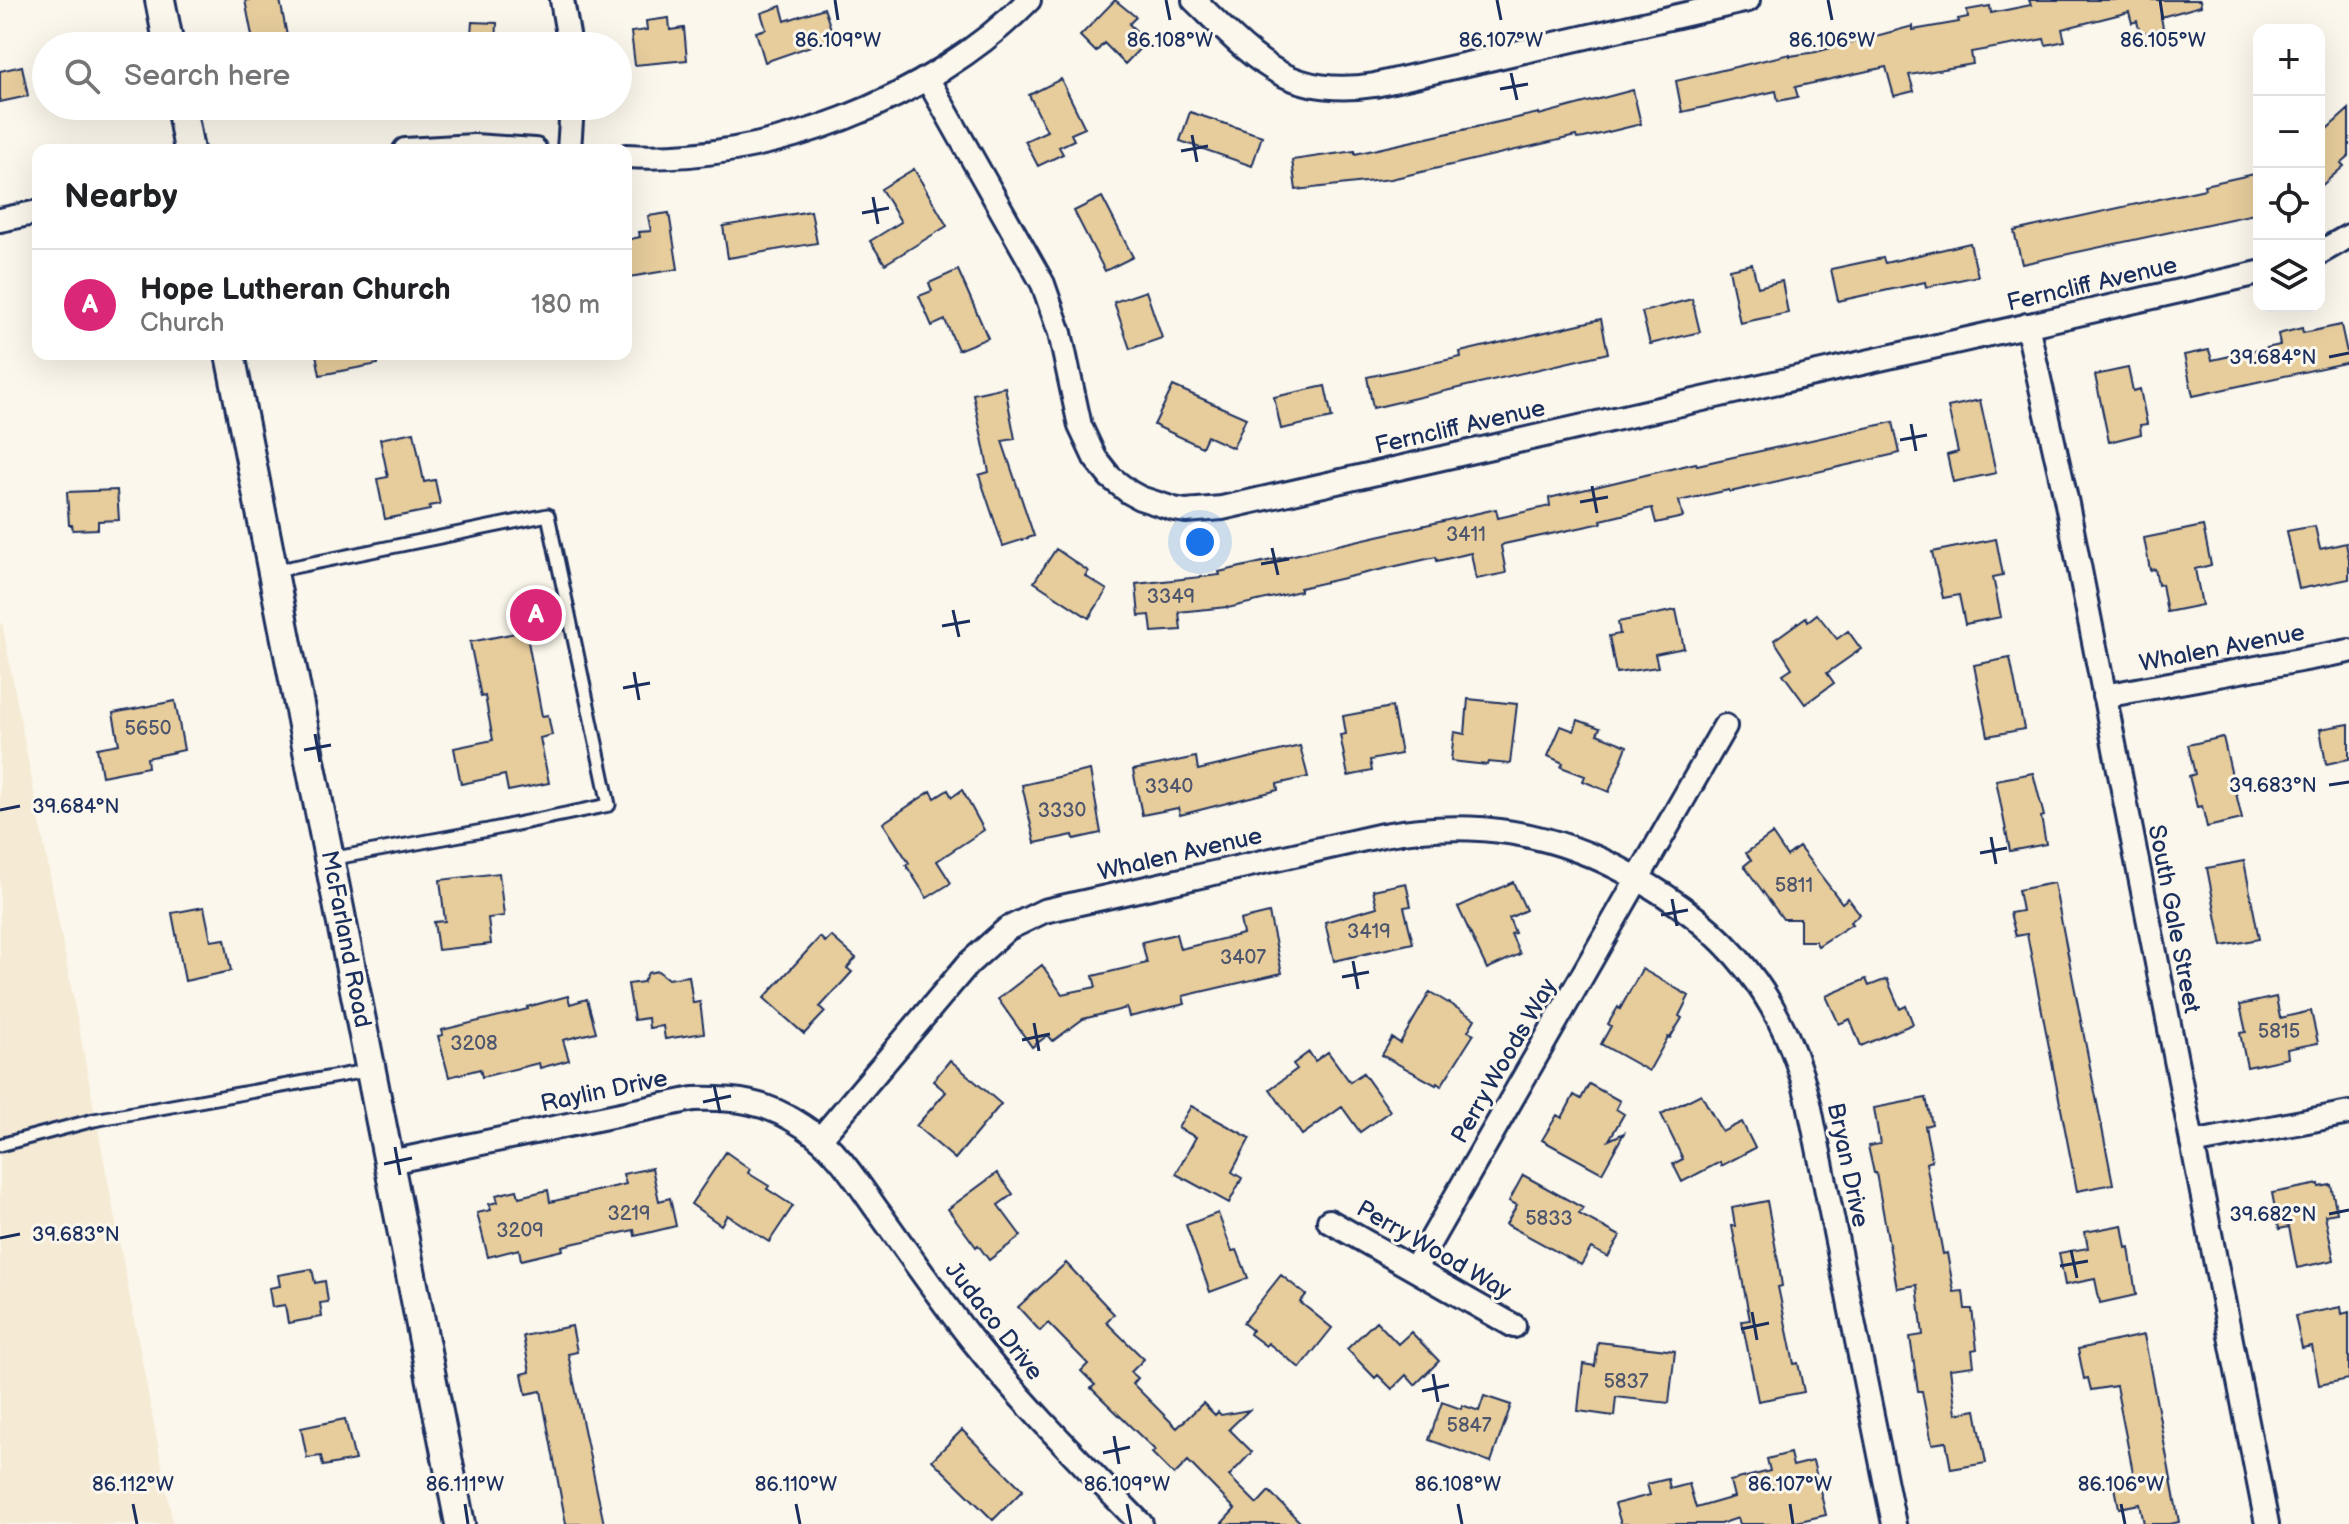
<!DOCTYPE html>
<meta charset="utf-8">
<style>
:root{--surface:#fff;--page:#f2f2f2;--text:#202124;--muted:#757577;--line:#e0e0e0;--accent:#db2777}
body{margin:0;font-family:"Balsamiq Sans",sans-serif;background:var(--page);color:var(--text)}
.controls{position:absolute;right:24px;top:24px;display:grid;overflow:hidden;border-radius:16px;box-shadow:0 8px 32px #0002}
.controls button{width:72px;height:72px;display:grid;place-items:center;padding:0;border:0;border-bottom:2px solid var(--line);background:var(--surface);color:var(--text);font:40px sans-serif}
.you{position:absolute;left:1200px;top:542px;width:28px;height:28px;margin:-20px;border:6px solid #fff;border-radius:50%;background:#1a73e8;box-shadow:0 0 0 12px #1a73e833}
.badge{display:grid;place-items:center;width:52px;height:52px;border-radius:50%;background:var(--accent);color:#fff;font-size:26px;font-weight:700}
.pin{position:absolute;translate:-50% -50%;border:4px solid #fff;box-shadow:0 2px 8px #0006}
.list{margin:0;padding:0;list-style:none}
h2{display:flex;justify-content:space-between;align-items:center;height:104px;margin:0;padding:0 32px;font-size:34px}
h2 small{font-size:26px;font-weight:400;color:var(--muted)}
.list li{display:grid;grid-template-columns:52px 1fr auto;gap:24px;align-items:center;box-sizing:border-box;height:112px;padding:0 32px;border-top:2px solid var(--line)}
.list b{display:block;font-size:30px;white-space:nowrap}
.list p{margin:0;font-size:26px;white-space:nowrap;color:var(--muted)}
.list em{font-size:26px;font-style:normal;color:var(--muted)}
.icon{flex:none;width:44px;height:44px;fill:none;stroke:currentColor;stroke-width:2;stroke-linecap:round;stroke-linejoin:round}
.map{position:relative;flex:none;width:2349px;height:1524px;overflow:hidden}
.search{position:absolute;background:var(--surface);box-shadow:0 8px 32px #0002;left:32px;top:32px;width:600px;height:88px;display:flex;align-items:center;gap:20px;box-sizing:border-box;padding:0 28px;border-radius:44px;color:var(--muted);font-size:30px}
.panel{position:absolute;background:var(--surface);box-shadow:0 8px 32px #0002;left:32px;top:144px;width:600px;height:216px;border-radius:16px}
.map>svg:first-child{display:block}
.built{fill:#f5ead4}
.building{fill:#e7cd9c;stroke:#1b2f5e;stroke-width:2}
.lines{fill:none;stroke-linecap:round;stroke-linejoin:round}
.service-casing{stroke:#1b2f5e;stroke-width:17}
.minor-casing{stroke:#1b2f5e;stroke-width:28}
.tertiary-casing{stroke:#1b2f5e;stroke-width:34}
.service{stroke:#fbf7ec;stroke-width:11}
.minor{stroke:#fbf7ec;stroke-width:22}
.tertiary{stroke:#fbf7ec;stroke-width:28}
.ticks{fill:none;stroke:#1b2f5e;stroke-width:3}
.labels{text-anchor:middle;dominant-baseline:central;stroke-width:6;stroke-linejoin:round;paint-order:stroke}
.number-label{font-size:20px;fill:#4e566e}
.street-label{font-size:24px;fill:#1b2f5e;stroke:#fbf7ec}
.ticks-label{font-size:20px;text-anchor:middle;fill:#1b2f5e;stroke:#fbf7ec;stroke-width:6;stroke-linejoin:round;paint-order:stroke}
</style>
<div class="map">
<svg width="2349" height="1524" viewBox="0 0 2349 1524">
<rect width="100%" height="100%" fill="#fbf7ec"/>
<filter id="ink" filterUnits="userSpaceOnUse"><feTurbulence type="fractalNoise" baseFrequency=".0125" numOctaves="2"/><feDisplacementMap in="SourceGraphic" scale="16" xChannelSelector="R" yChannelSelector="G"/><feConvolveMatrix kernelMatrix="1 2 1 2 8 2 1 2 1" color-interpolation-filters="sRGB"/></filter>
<g filter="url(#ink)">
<!-- built -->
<path class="built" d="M2 623 173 1524H0V624Z"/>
<!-- building -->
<path class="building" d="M245 0H280L289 46H254Z
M1115 0 1136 17 1129 24 1147 41 1125 64 1104 43 1096 52 1080 36Z
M2029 0H2200L2201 6 2161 17 2163 28 2140 34 2137 21 2132 23 2129 12 2062 29 2065 41 2046 45 2044 39 1971 52 1973 64 1909 75 1914 91 1894 96 1886 67 1795 87 1798 97 1778 101 1776 91 1682 112 1676 81 1790 54V56L1816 52 1913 26V30L1959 22 1958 19 1968 17 1967 10 1990 6 1991 13 2031 5Z
M781 6 785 21 824 8 834 38 765 62 756 32 766 29 761 13Z
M669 18 670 30 684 28 687 60 635 65 631 32 647 30 646 21Z
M472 22 497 23 496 46H470Z
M22 66 28 96 0 102V71Z
M1061 79 1085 128 1071 134 1074 140 1059 147 1063 154 1038 166 1025 141 1047 131 1029 95Z
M1633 90 1641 124 1584 138 1577 139 1576 136 1391 179 1296 190 1292 160 1355 151V154L1539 113V115Z
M2349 109V156L2341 163 2344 166 2319 188V136Z
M1190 112 1262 136 1252 166 1180 141Z
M914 169 947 226 885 264 870 241 901 222 881 189Z
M2259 173V213L2022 264 2014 231 2205 189 2204 185Z
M1102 197 1133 257 1105 271 1074 211Z
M811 211 817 243 728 258 723 226Z
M669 213 678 269 629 277 626 240 640 237 639 232 651 231 648 216Z
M1970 243 1978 276 1926 287 1925 282 1838 301 1831 269 1883 258 1885 263Z
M1752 264 1758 287 1782 281 1788 313 1740 323 1729 269Z
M958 270 988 338 958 350 945 320 932 326 919 296 932 291 929 283Z
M1146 291 1162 338 1130 349 1114 302Z
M1692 299 1700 332 1650 344 1642 312Z
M1601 319 1608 353 1373 408 1367 377 1461 357 1460 352Z
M2341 325 2349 362 2193 396 2184 355 2209 350 2212 360 2280 345 2278 334 2302 328 2303 333Z
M316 354H378V364L320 375Z
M2128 368 2133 391 2140 389 2147 424 2140 425 2141 434 2109 442 2095 375Z
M1173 386 1246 418 1233 448 1207 436 1202 447 1154 425Z
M1325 386 1332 418 1281 429 1274 397Z
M1005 387 1015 439 1002 441 1034 536 1003 546 979 475 989 472 973 394Z
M1980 400 1996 473 1953 482 1947 455 1958 452 1948 407Z
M1893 422 1900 453 1730 492 1729 490 1679 501 1683 517 1656 523 1652 508 1601 520 1602 523 1504 544 1501 546 1506 573 1476 579 1471 553 1437 561 1436 557 1300 588V591L1228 608 1227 607 1179 612 1181 630 1152 632 1150 615 1139 616 1136 584 1220 575 1219 572 1496 509 1498 518 1550 506 1549 498 1696 463 1697 465Z
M414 432 424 482 435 480 440 504 429 506 430 510 385 519 377 479 388 477 380 439Z
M117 490 119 520 98 521V529L73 530 72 525H69L67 492Z
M2203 526 2211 565 2195 569 2202 605 2167 612 2162 584 2158 585 2155 569 2150 570 2144 538Z
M2315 526 2320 549 2346 543 2349 559V579L2299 589 2287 531Z
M1996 539 2003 575 1993 577 2001 617 1965 624 1959 595 1943 598 1932 552Z
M1056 549 1088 571 1085 576 1107 590 1089 618 1034 582Z
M1676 610 1684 648 1655 654 1658 667 1616 673 1609 636 1620 634 1618 622Z
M1817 614 1837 639 1848 631 1861 649 1827 673 1834 683 1805 704 1783 674 1792 668 1774 640 1806 617 1808 621Z
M526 631 542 716 548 715 552 735 540 738 549 783 508 791 505 775 461 784 454 748 493 740 485 696 481 697 470 642Z
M2010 658 2024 729 1988 736 1974 665Z
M1468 699 1517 704 1510 764 1488 762 1487 765 1451 761 1454 732 1465 734Z
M175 701 184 750 147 758 148 767 102 776 97 748 119 744 113 713Z
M1392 707 1401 754 1370 760 1372 771 1348 776 1340 735 1346 734 1343 716Z
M1578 720 1600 728 1597 734 1627 746 1609 792 1583 781 1585 776 1561 767 1563 763 1548 756 1561 726 1574 731Z
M2349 724V759L2326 764 2320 729Z
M2223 737 2242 819 2207 827 2202 806 2197 807 2189 776 2195 774 2188 745Z
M1300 746 1308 777 1277 784 1278 790 1180 815 1178 808 1142 815 1133 770 1196 757 1198 770Z
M1090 770 1101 833 1074 839 1073 835 1035 843 1022 785Z
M2033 773 2044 816 2041 817 2046 844 2010 851 1996 780Z
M948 790 952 797 962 790 984 830 937 861 951 883 927 898 906 865 909 863 883 823 931 791 935 798Z
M1772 834 1787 856 1799 847 1842 903 1848 898 1860 914 1850 922 1852 924 1818 946 1815 941H1800V919H1783L1744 866 1751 860 1746 853Z
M2244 861 2259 939 2222 946 2207 868Z
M499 873 504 916 488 918 491 944 438 950 434 922 445 921 440 880Z
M1513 882 1526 910 1509 918 1515 933 1511 934 1520 954 1487 969 1458 907Z
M1406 883 1411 906 1404 907 1413 943 1334 961 1325 922 1377 907 1373 890Z
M2054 883 2113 1184 2077 1191 2027 934 2016 936 2010 913 2022 911 2018 890Z
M204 907 211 941 225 939 231 971 185 981 172 913Z
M1269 913 1282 973 1183 996 1185 1004 1129 1017 1127 1008 1083 1019 1053 1041 1048 1035 1032 1047 998 999 1042 965 1062 994 1096 987 1093 976 1147 963 1142 942 1176 934 1180 949 1243 934 1240 920Z
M831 936 856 958 847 968 852 972 820 1007 825 1012 804 1034 764 998 820 937 825 942Z
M1642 969 1689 996 1679 1016 1682 1018 1670 1038 1668 1037 1649 1071 1601 1044 1611 1026 1608 1024 1618 1007 1620 1009Z
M658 971 668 979 689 976 693 1003 700 1002 704 1033 665 1039 663 1026 649 1028 648 1018 634 1020 628 984 643 982 648 973Z
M1866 979 1869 986 1887 979 1900 1009 1906 1006 1913 1024 1861 1046 1850 1019 1839 1024 1826 996Z
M1430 992 1475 1019 1468 1031 1474 1034 1441 1086 1437 1083 1436 1085 1382 1055 1392 1038 1400 1043Z
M568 996 570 1004 587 999 596 1032 563 1040 569 1060 540 1068 539 1063 482 1077 480 1069 449 1077 438 1036 443 1035 442 1030 528 1009 527 1007Z
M2276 997 2280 1018 2311 1011 2318 1043 2287 1049 2288 1058 2247 1067 2240 1033 2246 1032 2240 1005Z
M1309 1052 1315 1061 1328 1052 1350 1082 1363 1073 1390 1111 1360 1132 1342 1107 1302 1135 1270 1089 1297 1069 1293 1064Z
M950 1060 1001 1104 955 1159 916 1126 946 1092 933 1081Z
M1589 1084 1620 1101 1616 1109 1624 1114 1609 1140 1624 1133 1602 1173 1542 1140 1557 1115 1562 1118 1574 1095 1581 1099Z
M1701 1094 1722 1132 1742 1122 1755 1148 1721 1166 1720 1162 1682 1182 1673 1164 1683 1159 1661 1114Z
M1926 1098 1932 1124 1925 1126 1932 1161 1926 1163 1943 1254 1947 1253 1954 1292 1963 1291 1965 1309H1972L1977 1349 1972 1350 1974 1366 1950 1369 1956 1414 1976 1410 1986 1463 1951 1469 1946 1442 1932 1444 1922 1391H1918L1910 1337 1923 1335 1917 1285 1897 1288 1876 1173H1874L1868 1146 1880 1144 1874 1108Z
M1191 1106 1250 1138 1232 1172 1242 1178 1229 1203 1176 1174 1196 1137 1178 1128Z
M726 1152 750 1169 748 1173 769 1186 767 1189 793 1206 769 1242 727 1215 721 1225 691 1204Z
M652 1168 659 1201 670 1198 676 1226 635 1236 634 1230 562 1246 563 1250 521 1260 519 1249 488 1257 477 1213 491 1210 489 1204 498 1202 496 1195 517 1190 519 1197 548 1190 550 1202 626 1184 623 1174Z
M997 1173 1013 1194 998 1205 1021 1236 989 1260 978 1245 976 1247 948 1209Z
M1523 1175 1583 1208 1579 1214 1620 1236 1608 1257 1591 1248 1581 1265 1506 1224 1517 1205 1509 1201Z
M2319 1184V1187L2331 1185 2337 1213 2325 1215 2334 1260 2297 1268 2289 1227 2279 1229 2272 1193Z
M1767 1201 1779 1266 1782 1286 1778 1287 1794 1364 1798 1363 1804 1392 1758 1401 1742 1321 1750 1320 1732 1226H1735L1732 1208Z
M1218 1213 1232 1251 1237 1250 1248 1278 1210 1292 1186 1225Z
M2122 1225 2126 1248 2129 1247 2136 1295 2100 1303 2095 1279 2065 1285 2059 1253 2088 1248 2085 1232Z
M1066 1263 1114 1314 1106 1322 1144 1359 1131 1372 1138 1378 1133 1384 1177 1428 1203 1403 1215 1415 1218 1412 1221 1415 1249 1410 1229 1429 1252 1452 1229 1476 1257 1504 1269 1491 1302 1524H1221L1235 1509 1188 1461 1174 1475 1152 1453 1155 1450 1091 1388 1095 1385 1081 1371 1088 1364 1048 1323 1040 1331 1018 1307Z
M312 1269 315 1283 325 1281 328 1302 320 1303 322 1317 288 1323 285 1305 272 1307 269 1288 280 1286 278 1275Z
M1281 1275 1306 1295 1300 1302 1332 1328 1300 1368 1268 1343 1266 1346 1250 1334 1252 1330 1243 1323Z
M2341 1307 2342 1314 2349 1312V1379L2319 1385 2312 1346 2302 1348 2295 1316Z
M1376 1321 1398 1344 1411 1332 1439 1361 1415 1385 1406 1375 1392 1389 1378 1375 1375 1378 1347 1349Z
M572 1326 577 1352 568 1354 604 1524H566L541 1391 526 1394 522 1374 530 1372 523 1336Z
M2144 1335 2179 1522 2169 1524H2144L2140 1504 2119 1508 2114 1482 2134 1477 2116 1386 2091 1390 2088 1378 2084 1379 2078 1349Z
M1598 1342 1675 1351 1669 1403 1616 1397 1614 1416 1578 1411 1583 1364 1595 1366Z
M1484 1396 1511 1405 1491 1462 1429 1440 1442 1402 1461 1409 1462 1405 1479 1411Z
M345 1419 355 1460 323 1466 321 1456 307 1458 301 1428Z
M962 1430 1023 1490 993 1520 932 1460Z
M1790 1453 1793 1466 1813 1461 1826 1515 1787 1524H1740L1738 1518 1720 1524H1621L1615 1504 1650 1495 1647 1484 1668 1479 1670 1489 1689 1484 1696 1508 1734 1497 1730 1481 1770 1471 1767 1459Z"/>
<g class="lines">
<!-- service casing -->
<g class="service-casing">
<path id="service" d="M274 571 548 515 609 805 488 830 330 859
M0 1145 94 1120 371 1070"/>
</g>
<!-- minor casing -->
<g class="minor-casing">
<path id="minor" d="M562 0 570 46
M1194 0C1253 57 1285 99 1375 85L1748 0
M927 78 1043 284 1060 333 1080 426 1095 458 1110 477 1129 492 1140 498 1174 509 1186 511 1222 508 2259 273
M405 150 474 146 535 150
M569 150 572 106
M626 156C766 164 931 100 1029 0
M0 220 38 212
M2319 253 2349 236
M2027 325 2066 499 2267 1524
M2104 696 2349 651
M820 1139 968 964 1007 929 1044 911 1383 835C1472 819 1552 831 1631 875 1726 927 1784 997 1809 1103L1894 1524
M2192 1143 2349 1113
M390 1162 693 1099C736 1098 766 1101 803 1126 834 1146 854 1177 875 1207 907 1251 938 1297 972 1340 1024 1405 1083 1464 1141 1524
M1329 1221 1514 1326
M1415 1268 1725 726"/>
</g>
<!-- tertiary casing -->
<g class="tertiary-casing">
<path id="tertiary" d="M160 0 169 46
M181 106 189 150
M230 354 460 1524"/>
</g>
<!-- service -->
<use href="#service" class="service"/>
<!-- minor -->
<use href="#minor" class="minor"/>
<!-- tertiary -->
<use href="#tertiary" class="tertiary"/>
</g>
</g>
<!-- ticks -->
<path class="ticks" d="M835 0 838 20M1166 0 1170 20M1497 0 1501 20M1828 0 1832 20M2160 0 2163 20M1511 73 1517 100M1500 89 1528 84M1192 135 1197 162M1181 151 1208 146M873 197 878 224M862 213 889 208M2329 357 2349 353M1911 424 1916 451M1900 440 1927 435M1592 486 1597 513M1580 502 1608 497M1272 548 1278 575M1261 564 1289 559M953 610 959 637M942 626 970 621M634 672 639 700M623 688 650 683M315 734 320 762M304 750 331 745M2329 785 2349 782M0 810 20 806M1991 837 1996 864M1980 853 2007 848M1672 899 1677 926M1661 915 1688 910M1353 961 1358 989M1342 977 1369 972M1034 1023 1039 1051M1022 1040 1050 1034M714 1085 720 1113M703 1102 731 1096M395 1147 400 1175M384 1164 412 1158M2329 1214 2349 1210M0 1238 20 1234M2071 1250 2077 1278M2060 1266 2088 1261M1752 1312 1757 1340M1741 1329 1769 1323M1433 1374 1438 1402M1422 1391 1449 1385M1114 1436 1119 1464M1103 1453 1130 1447M133 1504 137 1524M465 1504 468 1524M796 1504 800 1524M1127 1504 1131 1524M1458 1504 1462 1524M1790 1504 1793 1524M2121 1504 2125 1524"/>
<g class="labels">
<!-- number labels -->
<g class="number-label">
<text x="1466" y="535">3411</text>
<text x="1171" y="597">3349</text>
<text x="148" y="729">5650</text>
<text x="1169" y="787">3340</text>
<text x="1062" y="811">3330</text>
<text x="1794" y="886">5811</text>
<text x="1369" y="932">3419</text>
<text x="1243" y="958">3407</text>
<text x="2279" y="1032">5815</text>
<text x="474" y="1044">3208</text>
<text x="629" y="1214">3219</text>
<text x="1549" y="1219">5833</text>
<text x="520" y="1231">3209</text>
<text x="1626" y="1382">5837</text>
<text x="1469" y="1426">5847</text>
</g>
<!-- street labels -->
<g class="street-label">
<text transform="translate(2092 284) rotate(-13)">Ferncliff Avenue</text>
<text transform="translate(1460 427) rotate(-13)">Ferncliff Avenue</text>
<text transform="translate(2222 648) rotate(-11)">Whalen Avenue</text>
<text transform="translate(1180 854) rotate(-13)">Whalen Avenue</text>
<text transform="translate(2174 919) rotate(79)">South Gale Street</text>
<text transform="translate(346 939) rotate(79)">McFarland Road</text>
<text transform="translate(1504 1061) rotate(-60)">Perry Woods Way</text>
<text transform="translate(604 1091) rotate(-12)">Raylin Drive</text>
<text transform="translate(1848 1165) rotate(78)">Bryan Drive</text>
<text transform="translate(1434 1250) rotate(30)">Perry Wood Way</text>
<text transform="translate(994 1321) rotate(52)">Judaco Drive</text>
</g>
</g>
<g class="ticks-label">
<text x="838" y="47">86.109°W</text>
<text x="1170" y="47">86.108°W</text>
<text x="1501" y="47">86.107°W</text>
<text x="1832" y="47">86.106°W</text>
<text x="2163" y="47">86.105°W</text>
<text x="2273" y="364">39.684°N</text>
<text x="2273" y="792">39.683°N</text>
<text x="76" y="813">39.684°N</text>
<text x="2273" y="1221">39.682°N</text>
<text x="76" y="1241">39.683°N</text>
<text x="133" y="1491">86.112°W</text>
<text x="465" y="1491">86.111°W</text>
<text x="796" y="1491">86.110°W</text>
<text x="1127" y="1491">86.109°W</text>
<text x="1458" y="1491">86.108°W</text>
<text x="1790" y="1491">86.107°W</text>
<text x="2121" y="1491">86.106°W</text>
</g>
</svg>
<div class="controls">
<button>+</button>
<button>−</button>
<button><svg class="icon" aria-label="locate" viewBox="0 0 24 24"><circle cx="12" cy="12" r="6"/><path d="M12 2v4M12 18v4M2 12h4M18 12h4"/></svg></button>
<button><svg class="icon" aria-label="layers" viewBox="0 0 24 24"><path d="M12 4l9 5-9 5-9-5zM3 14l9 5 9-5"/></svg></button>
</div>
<div class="you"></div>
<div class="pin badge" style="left:536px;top:615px">A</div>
<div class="search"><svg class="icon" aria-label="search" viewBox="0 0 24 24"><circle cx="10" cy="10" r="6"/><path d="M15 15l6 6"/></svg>Search here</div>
<section class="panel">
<h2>Nearby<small></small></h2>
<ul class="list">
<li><span class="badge">A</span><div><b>Hope Lutheran Church</b><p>Church</p></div><em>180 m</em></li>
</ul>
</section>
</div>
